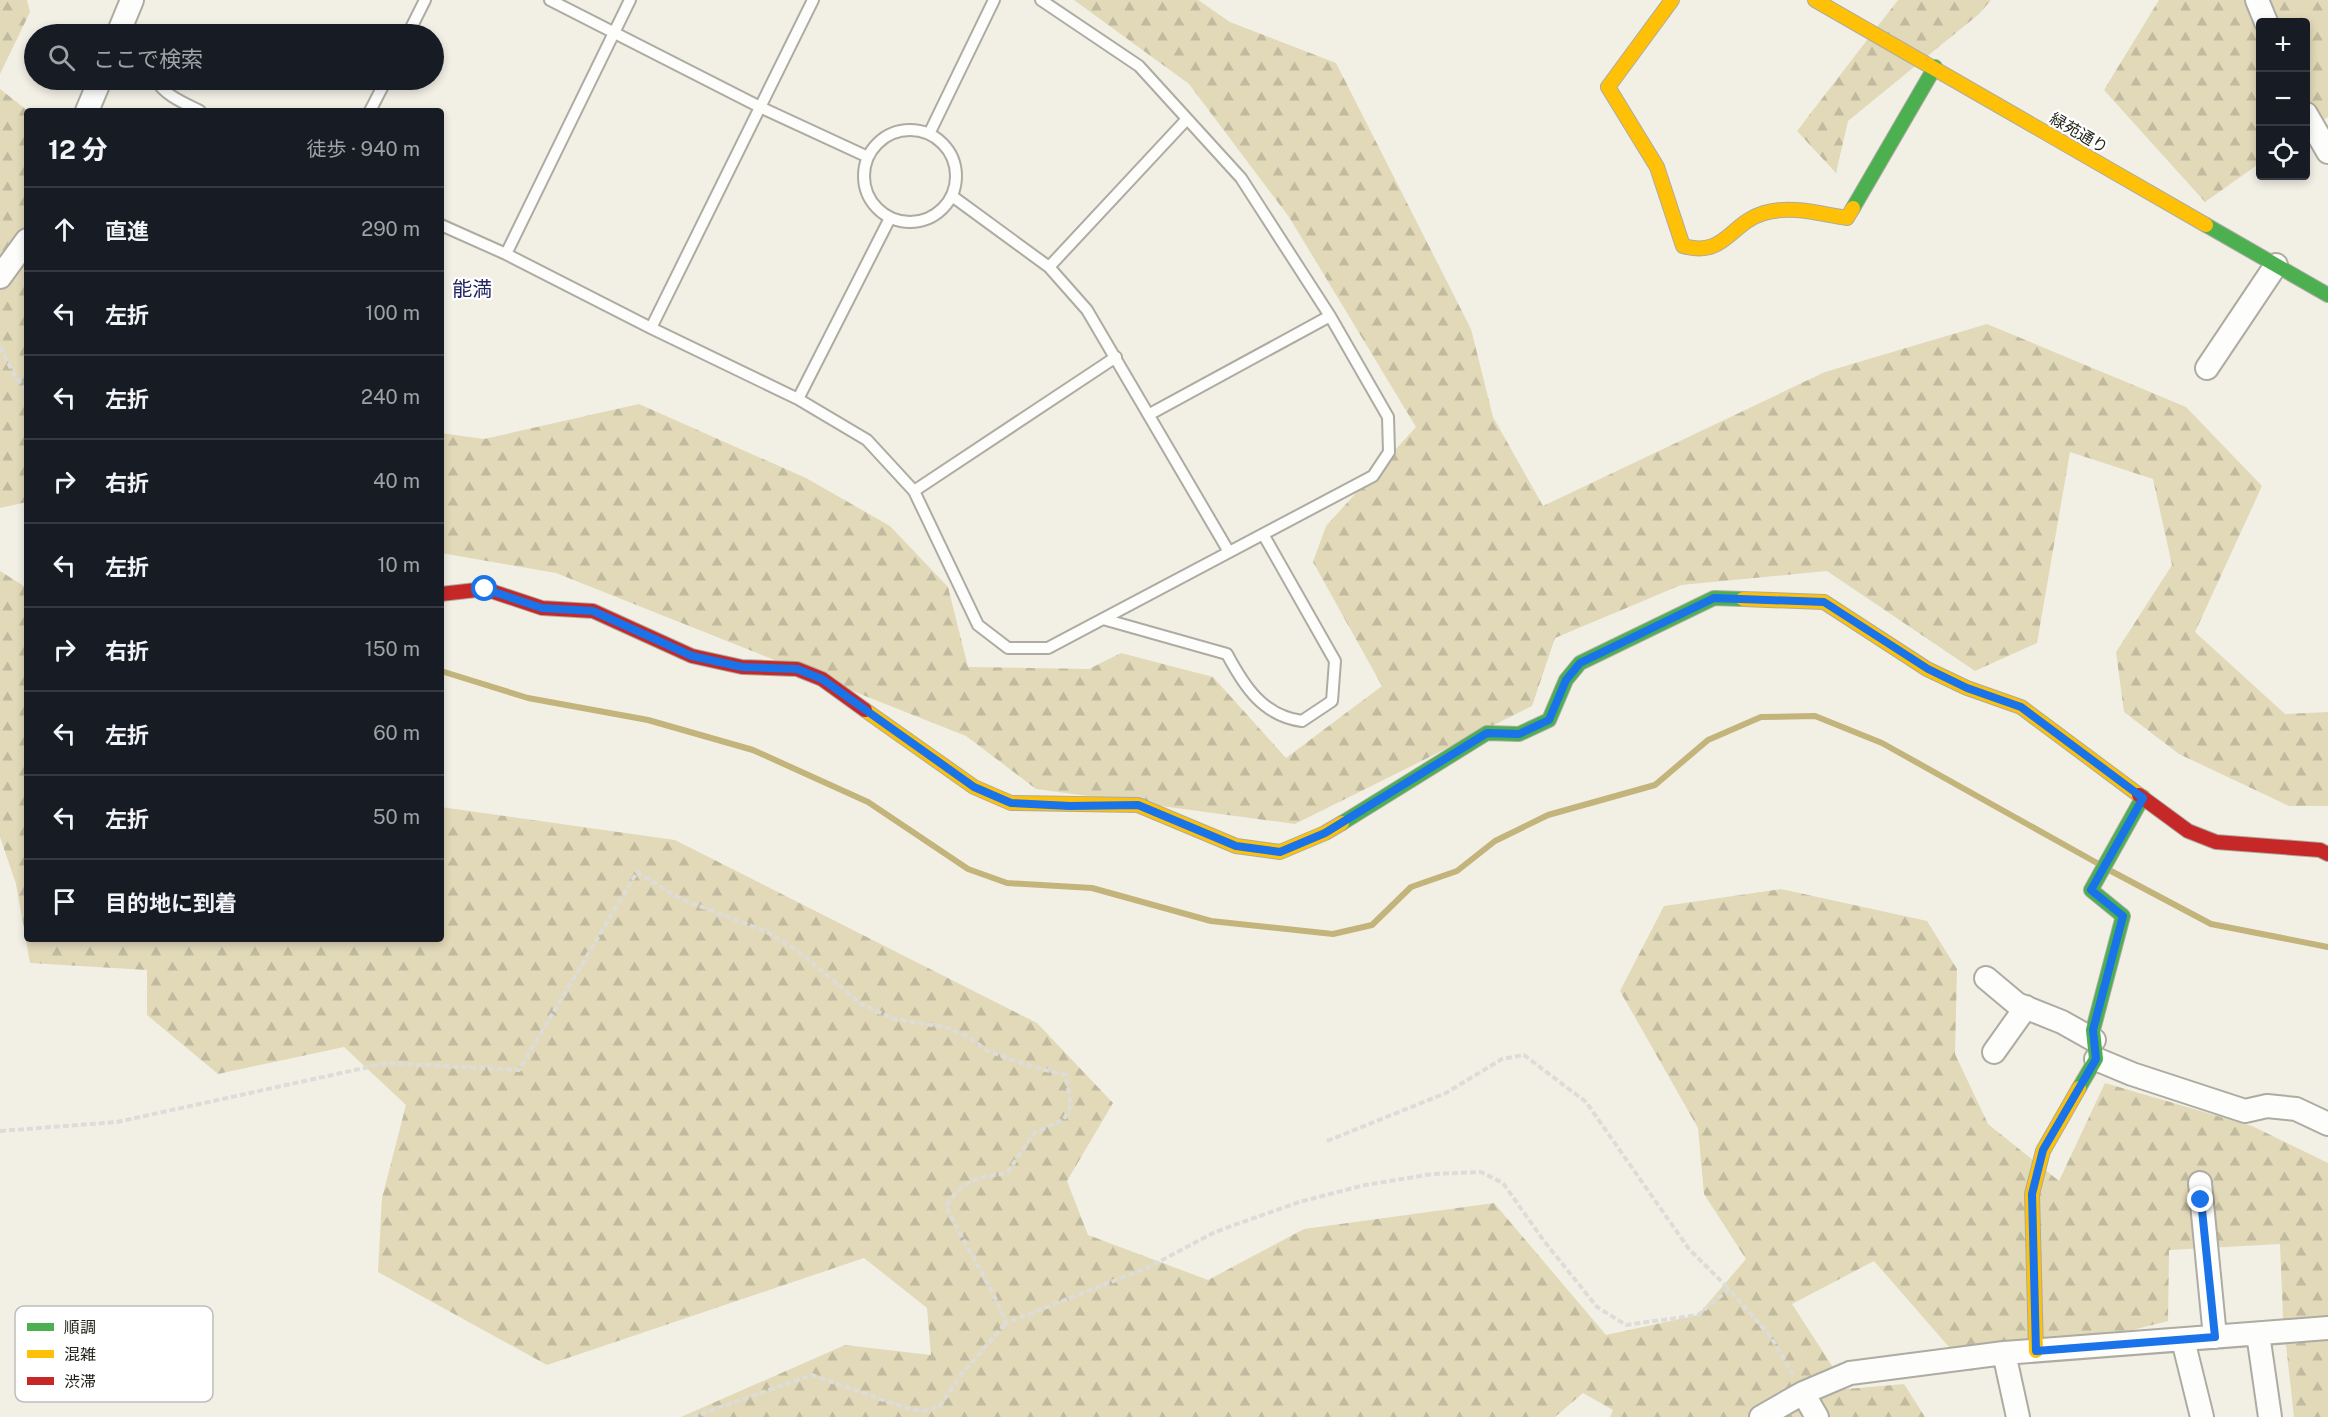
<!DOCTYPE html>
<html lang="ja">
<meta charset="utf-8">
<style>
:root{--surface:#171b24;--page:#242831;--text:#f1f3f6;--muted:#9ea1a6;--line:#363941}
body{margin:0;font-family:"Public Sans","Noto Sans JP",sans-serif;background:var(--page);color:var(--text)}
.controls{position:absolute;right:18px;top:18px;display:grid;overflow:hidden;border-radius:6px;box-shadow:0 3px 9px #0003}
.controls button{width:54px;height:54px;display:grid;place-items:center;padding:0;border:0;border-bottom:2px solid var(--line);background:var(--surface);color:var(--text);font:30px sans-serif}
.stop{position:absolute;width:18px;height:18px;margin:-14px;border:4px solid #1a73e8;border-radius:50%;background:#fff}
.stop.end{background:#1a73e8;border-color:#fff;box-shadow:0 2px 6px #0008}
.list{margin:0;padding:0;list-style:none}
h2{display:flex;justify-content:space-between;align-items:center;height:78px;margin:0;padding:0 24px;font-size:26px}
h2 small{font-size:20px;font-weight:400;color:var(--muted)}
.list li{display:grid;grid-template-columns:39px 1fr auto;gap:18px;align-items:center;box-sizing:border-box;height:84px;padding:0 24px;border-top:2px solid var(--line)}
.list b{display:block;font-size:22px;white-space:nowrap}
.list em{font-size:20px;font-style:normal;color:var(--muted)}
.icon{flex:none;width:33px;height:33px;fill:none;stroke:currentColor;stroke-width:2;stroke-linecap:round;stroke-linejoin:round}
.map{position:relative;flex:none;width:2328px;height:1417px;overflow:hidden}
.search{position:absolute;background:var(--surface);box-shadow:0 3px 9px #0003;left:24px;top:24px;width:420px;height:66px;display:flex;align-items:center;gap:15px;box-sizing:border-box;padding:0 21px;border-radius:33px;color:var(--muted);font-size:22px}
.panel{position:absolute;background:var(--surface);box-shadow:0 3px 9px #0003;left:24px;top:108px;width:420px;height:834px;border-radius:6px}
.map>svg:first-child{display:block}
.forest{fill:url(#forest-firs)}
.lines{fill:none;stroke-linecap:round;stroke-linejoin:round}
.stream{stroke:#c2b47b;stroke-width:6}
.lane-casing{stroke:#adaba2;stroke-width:14}
.street-casing{stroke:#adaba2;stroke-width:26}
.fast-casing{stroke:#adaba2;stroke-width:16}
.slow-casing{stroke:#adaba2;stroke-width:16}
.jam-casing{stroke:#adaba2;stroke-width:16}
.path{stroke:#dddcd9;stroke-width:4;stroke-dasharray:6 3;stroke-linecap:butt}
.lane{stroke:#fdfdfb;stroke-width:10}
.street{stroke:#fdfdfb;stroke-width:22}
.fast{stroke:#4caf50;stroke-width:14}
.slow{stroke:#ffc107;stroke-width:14}
.jam{stroke:#c62828;stroke-width:14}
.route{stroke:#1a73e8;stroke-width:8}
.labels{text-anchor:middle;dominant-baseline:central;stroke-width:4.5;stroke-linejoin:round;paint-order:stroke}
.street-label{font-size:16px;fill:#24231b;stroke:#fff}
.quarter-label{font-size:20px;fill:#232760;stroke:#fff}
.key{fill:#fff;stroke:#bdbdbb;stroke-width:1.5}
.key-label{font-size:16px;fill:#24231b}
</style>
<div class="map">
<svg width="2328" height="1417" viewBox="0 0 2328 1417">
<defs>
<pattern id="forest-firs" width="22" height="20" patternUnits="userSpaceOnUse" patternTransform="scale(1.5)"><rect width="22" height="20" fill="#e1d9b8"/><path d="M5 1l3.5 6h-7zM16 11l3.5 6h-7z" fill="#c1ba9e"/></pattern>
</defs>
<rect width="100%" height="100%" fill="#f2f0e5"/>
<!-- forest -->
<path class="forest" d="M0 0H27L30 12 0 74Z
M1074 0H1198L1230 22 1336 63 1471 329 1493 417 1543 506 1825 372 1987 324 2186 407 2262 486 2195 632 2285 714 2328 712V806H2289L2179 754 2124 712 2116 652 2172 565 2153 479 2070 452 2037 643 1975 671 1827 571 1681 585 1555 638 1532 706 1295 824 1036 789 966 736 556 573 441 553V433L484 439 639 404 806 478 890 526 948 587 968 667 1089 669 1121 653 1213 677 1286 758 1382 686 1313 562 1326 526 1416 427 1289 217 1189 84Z
M1898 0H1991L1979 14 1848 121 1836 173 1797 131Z
M2159 0H2328V117L2306 132V22H2260V163L2205 202 2104 90Z
M0 89 28 111 27 502 0 508Z
M0 571 27 588V939H441V807L675 840 1037 1023 1113 1103 1067 1181 1088 1235 1208 1280 1304 1229 1494 1203 1606 1335 1698 1315 1746 1259 1704 1194 1698 1128 1620 991 1664 906 1781 889 1927 921 1957 969 1955 1054 1988 1124 2059 1181 2105 1083 2252 1126 2328 1163V1417H2294L2283 1318 2280 1244 2169 1250 2168 1321 1970 1371 1874 1261 1792 1304 1847 1389 1904 1384 1925 1417H1610L1613 1410 1583 1393 1555 1417H681L845 1345 931 1355 927 1308 864 1258 547 1365 378 1272 382 1198 406 1105 344 1047 218 1074 147 1015V970L30 963 16 884 0 837Z"/>
<g class="lines">
<!-- stream -->
<path class="stream" d="M441 671 528 698 648 720 753 750 868 802 968 869 1007 883 1092 888 1211 921 1333 934 1372 925 1411 887 1457 871 1495 841 1548 815 1655 785 1708 740 1761 717 1815 716 1882 743 2097 863
M2111 871 2211 924 2328 947"/>
<!-- lane casing -->
<g class="lane-casing">
<path id="lane" d="M550 0 760 107 868 157
M408 34 425 0
M156 80C164 95 184 103 200 111
M370 111 386 80
M864 176a46 46 0 1 1 92 0a46 46 0 1 1-92 0Z
M929 134 994 0
M952 196 1049 267 1087 310 1229 552
M441 225 506 254 651 328 798 399 867 440 914 491 978 625 1008 648H1048L1373 476 1389 452 1388 417 1330 316 1241 178 1139 66 1041 0
M506 254 630 0
M1049 267 1187 119
M651 328 813 0
M798 399 890 218
M1150 414 1330 316
M914 491 1116 357
M1103 619 1227 654C1244 686 1263 716 1302 721L1332 701 1335 661 1263 534"/>
</g>
<!-- street casing -->
<g class="street-casing">
<path id="street" d="M2257 0 2266 22
M118 34 132 0
M87 111 100 80
M2306 114 2328 152
M0 277 27 240
M2207 368 2276 265
M1986 978 2017 1004 2062 1022 2094 1040
M1994 1052 2026 1007
M2096 1059 2132 1074 2245 1111 2267 1106 2296 1109 2328 1124
M2200 1183 2215 1337
M2258 1334 2270 1417
M2183 1340 2202 1417
M2004 1353 2018 1417
M1803 1393 1817 1417
M1761 1417 1803 1393 1850 1373 2004 1353 2328 1328"/>
</g>
<!-- fast casing -->
<g class="fast-casing">
<path id="fast" d="M1853 208 1935 67
M2206 225 2328 295
M1342 823 1487 733 1519 734 1549 720 1566 680 1580 663 1714 598 1743 599
M2079 1088 2096 1059 2093 1030 2123 916 2091 890 2143 797"/>
</g>
<!-- slow casing -->
<g class="slow-casing">
<path id="slow" d="M1672 0 1608 87 1657 167 1683 246C1725 258 1730 223 1764 213 1791 205 1820 214 1847 218L1853 208
M1815 0 2206 225
M1743 599 1824 602 1927 669 1967 688 2021 707 2139 795
M865 710 974 787 1011 803 1138 805 1236 846 1280 852 1325 833 1342 823
M2036 1351 2032 1194 2043 1151 2079 1088"/>
</g>
<!-- jam casing -->
<g class="jam-casing">
<path id="jam" d="M441 594 485 589 542 608 593 611 692 656 742 667 797 669 822 679 865 710
M2139 795 2188 831 2216 842 2320 850 2328 854"/>
</g>
<!-- path -->
<path class="path" d="M0 347 15 376 27 391
M0 1131 117 1122 387 1063 519 1070 637 872 681 899 765 931 797 950 861 1004 894 1019 945 1027 968 1037 988 1051 1033 1067 1066 1075 1071 1106 1064 1119 1034 1133 1007 1173C976 1178 964 1179 946 1206 965 1246 990 1282 1006 1323L1147 1268 1215 1232 1299 1202 1365 1185 1433 1174 1481 1172 1503 1183 1544 1241 1597 1307 1626 1325 1698 1315 1729 1289 1771 1337 1793 1375
M1327 1141 1446 1093 1502 1059 1524 1055 1586 1102 1689 1249 1729 1289
M692 1417 812 1375 906 1408 924 1411 940 1406 959 1377 1006 1323"/>
<!-- lane -->
<use href="#lane" class="lane"/>
<!-- street -->
<use href="#street" class="street"/>
<!-- fast -->
<use href="#fast" class="fast"/>
<!-- slow -->
<use href="#slow" class="slow"/>
<!-- jam -->
<use href="#jam" class="jam"/>
</g>
<g class="lines">
<!-- route -->
<path class="route" d="M485 589 542 608 593 611 692 656 742 667 797 669 822 679 974 787 1011 803 1070 806 1138 805 1236 846 1280 852 1325 833 1487 733 1519 734 1549 720 1566 680 1580 663 1714 598 1824 602 1928 669 1967 688 2021 707 2143 798 2091 890 2123 916 2093 1030 2096 1059 2043 1150 2032 1194 2036 1351 2215 1337 2201 1200"/>
</g>
<g class="labels">
<!-- street labels -->
<g class="street-label">
<text transform="translate(2079 133) rotate(30)">緑苑通り</text>
</g>
<!-- quarter labels -->
<g class="quarter-label">
<text x="472" y="289">能満</text>
</g>
</g>
<!-- legend -->
<rect x="15" y="1306" width="198" height="96" rx="9" class="key"/>
<rect x="27" y="1323" width="27" height="8" fill="#4caf50"/>
<rect x="27" y="1350" width="27" height="8" fill="#ffc107"/>
<rect x="27" y="1377" width="27" height="8" fill="#c62828"/>
<g class="key-label">
<text x="64" y="1333">順調</text>
<text x="64" y="1360">混雑</text>
<text x="64" y="1387">渋滞</text>
</g>
</svg>
<div class="controls">
<button>+</button>
<button>−</button>
<button><svg class="icon" aria-label="locate" viewBox="0 0 24 24"><circle cx="12" cy="12" r="6"/><path d="M12 2v4M12 18v4M2 12h4M18 12h4"/></svg></button>
</div>
<div class="stop" style="left:485px;top:589px"></div>
<div class="stop end" style="left:2201px;top:1200px"></div>
<div class="search"><svg class="icon" aria-label="search" viewBox="0 0 24 24"><circle cx="10" cy="10" r="6"/><path d="M15 15l6 6"/></svg>ここで検索</div>
<section class="panel">
<h2>12 分<small>徒歩 · 940 m</small></h2>
<ul class="list">
<li><svg class="icon" aria-label="ahead" viewBox="0 0 24 24"><path d="M12 20V5M6 11l6-6 6 6"/></svg><div><b>直進</b></div><em>290 m</em></li>
<li><svg class="icon" aria-label="left" viewBox="0 0 24 24"><path d="M17 20v-9H6M10 6l-5 5 5 5"/></svg><div><b>左折</b></div><em>100 m</em></li>
<li><svg class="icon" aria-label="left" viewBox="0 0 24 24"><path d="M17 20v-9H6M10 6l-5 5 5 5"/></svg><div><b>左折</b></div><em>240 m</em></li>
<li><svg class="icon" aria-label="right" viewBox="0 0 24 24"><path d="M7 20v-9h11M14 6l5 5-5 5"/></svg><div><b>右折</b></div><em>40 m</em></li>
<li><svg class="icon" aria-label="left" viewBox="0 0 24 24"><path d="M17 20v-9H6M10 6l-5 5 5 5"/></svg><div><b>左折</b></div><em>10 m</em></li>
<li><svg class="icon" aria-label="right" viewBox="0 0 24 24"><path d="M7 20v-9h11M14 6l5 5-5 5"/></svg><div><b>右折</b></div><em>150 m</em></li>
<li><svg class="icon" aria-label="left" viewBox="0 0 24 24"><path d="M17 20v-9H6M10 6l-5 5 5 5"/></svg><div><b>左折</b></div><em>60 m</em></li>
<li><svg class="icon" aria-label="left" viewBox="0 0 24 24"><path d="M17 20v-9H6M10 6l-5 5 5 5"/></svg><div><b>左折</b></div><em>50 m</em></li>
<li><svg class="icon" aria-label="arrive" viewBox="0 0 24 24"><path d="M6 21V4h12l-3 4 3 4H6"/></svg><div><b>目的地に到着</b></div></li>
</ul>
</section>
</div>
